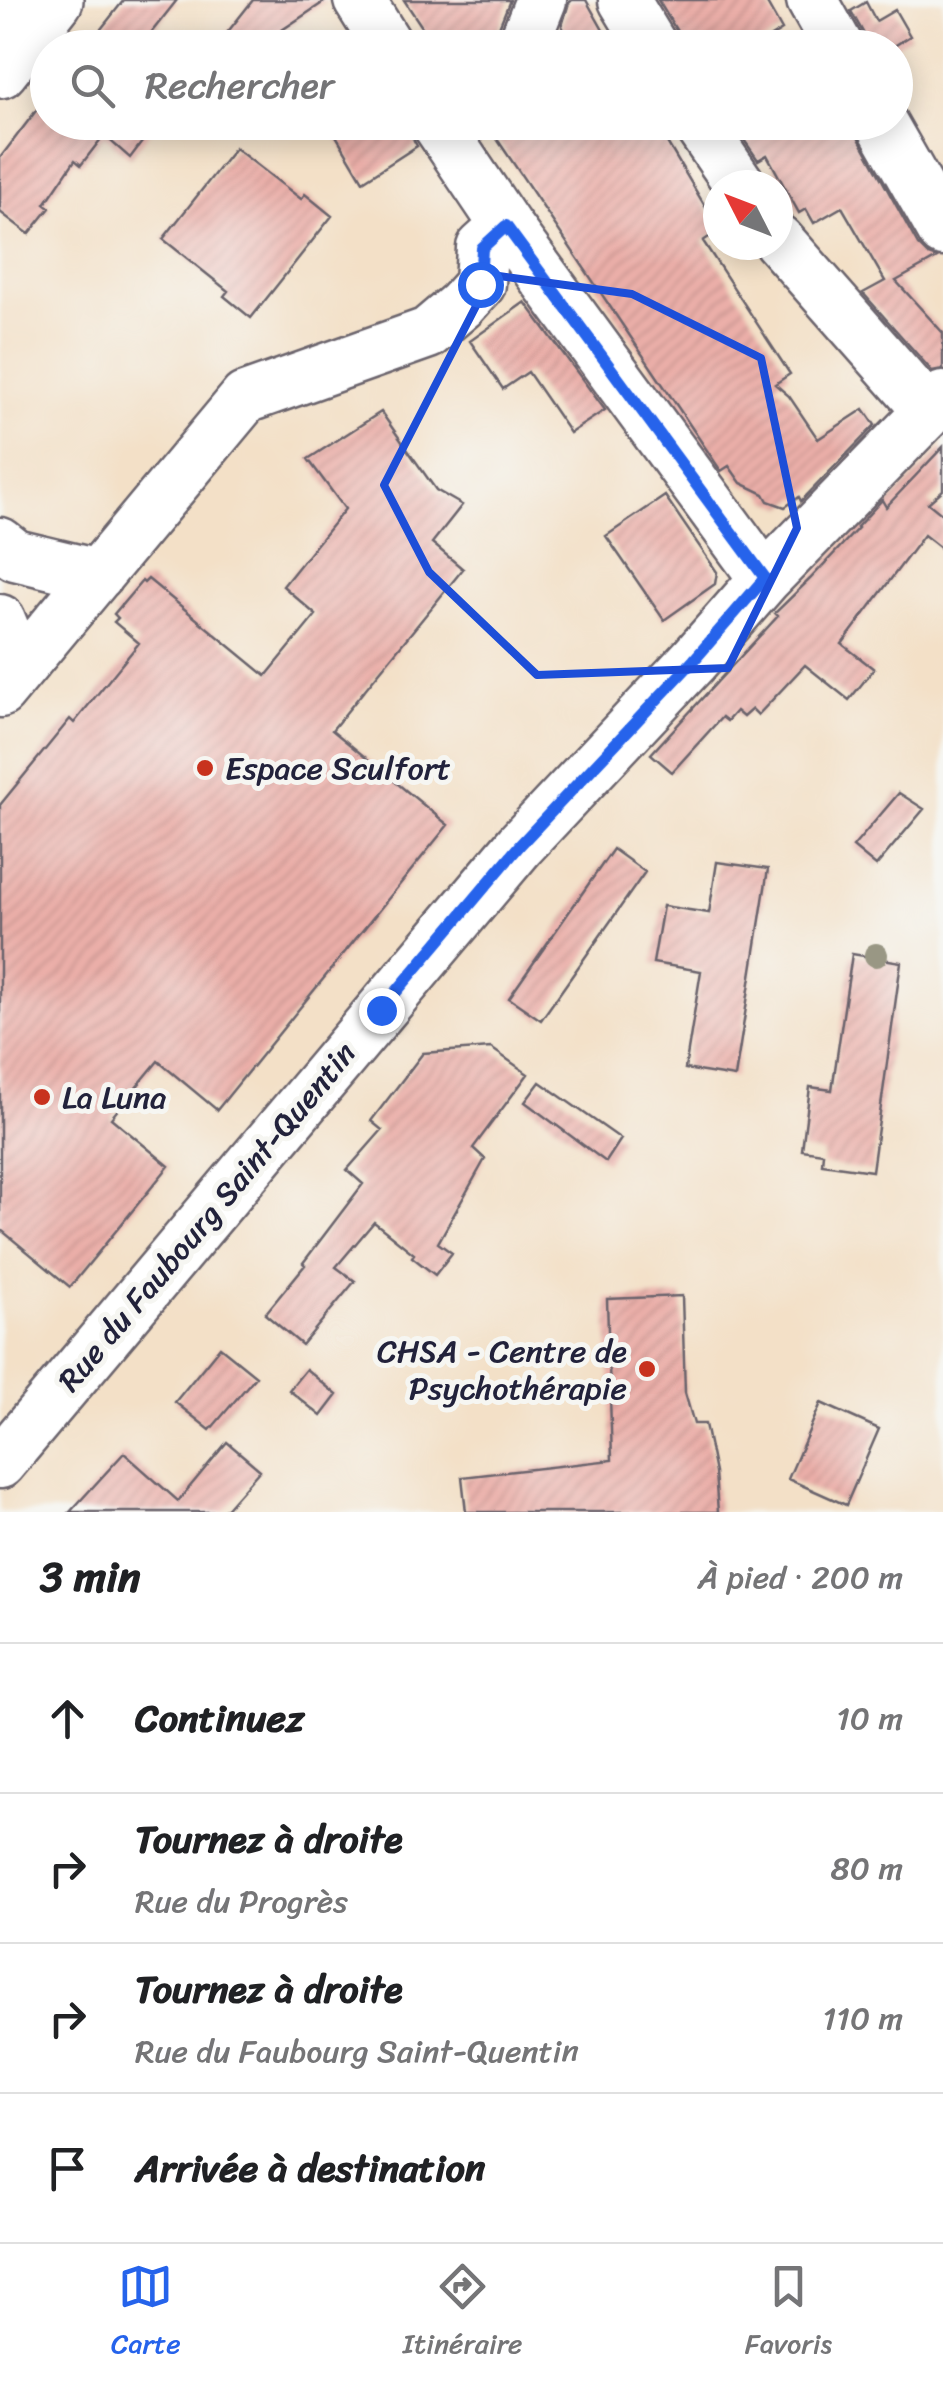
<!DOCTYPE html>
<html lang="fr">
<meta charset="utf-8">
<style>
:root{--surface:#fff;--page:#f6f6f6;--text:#202124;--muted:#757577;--line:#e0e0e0;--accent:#2563eb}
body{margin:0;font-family:Sriracha,sans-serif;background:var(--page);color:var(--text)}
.compass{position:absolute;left:703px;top:170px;width:90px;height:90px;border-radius:50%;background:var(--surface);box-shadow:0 5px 25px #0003;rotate:312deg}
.stop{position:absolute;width:30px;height:30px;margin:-22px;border:8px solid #2563eb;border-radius:50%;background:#fff}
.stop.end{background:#2563eb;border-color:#fff;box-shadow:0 2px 10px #0008}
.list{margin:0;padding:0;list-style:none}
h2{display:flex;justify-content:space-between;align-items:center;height:130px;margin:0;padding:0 40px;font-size:42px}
h2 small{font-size:32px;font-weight:400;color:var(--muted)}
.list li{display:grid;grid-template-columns:65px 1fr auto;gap:30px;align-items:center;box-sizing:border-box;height:150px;padding:0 40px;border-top:2px solid var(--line)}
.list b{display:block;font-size:38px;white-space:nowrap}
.list p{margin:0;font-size:32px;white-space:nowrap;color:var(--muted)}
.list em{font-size:32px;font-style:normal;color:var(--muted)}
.icon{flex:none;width:55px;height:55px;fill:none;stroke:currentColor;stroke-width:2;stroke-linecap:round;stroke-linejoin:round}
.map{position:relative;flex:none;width:943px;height:1512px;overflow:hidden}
.search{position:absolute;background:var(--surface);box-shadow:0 5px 25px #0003;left:30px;right:30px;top:30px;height:110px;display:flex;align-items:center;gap:25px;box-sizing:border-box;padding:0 35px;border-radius:55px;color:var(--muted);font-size:38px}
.sheet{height:730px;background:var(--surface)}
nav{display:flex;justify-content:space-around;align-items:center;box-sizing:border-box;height:140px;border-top:2px solid var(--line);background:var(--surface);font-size:28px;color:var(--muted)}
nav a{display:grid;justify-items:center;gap:5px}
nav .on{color:var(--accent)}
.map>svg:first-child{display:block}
.building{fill:url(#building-hatch)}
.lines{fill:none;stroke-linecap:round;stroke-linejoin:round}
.minor-casing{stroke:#6b646c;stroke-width:55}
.major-casing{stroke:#6b646c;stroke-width:60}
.minor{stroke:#fff;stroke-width:50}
.major{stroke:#fff;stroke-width:55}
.tree{fill:#999784}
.route{stroke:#2563eb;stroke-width:12}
.marked{fill:none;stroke:#1d4ed8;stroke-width:8;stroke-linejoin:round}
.poi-dot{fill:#c8321e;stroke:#f6f6f2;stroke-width:4}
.labels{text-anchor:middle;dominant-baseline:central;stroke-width:10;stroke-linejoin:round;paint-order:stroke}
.poi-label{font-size:32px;fill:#22223b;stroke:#f6f6f2;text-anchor:start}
.street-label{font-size:32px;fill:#22223b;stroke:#f6f6f2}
</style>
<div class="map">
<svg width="943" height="1512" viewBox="0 0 943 1512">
<defs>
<pattern id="building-hatch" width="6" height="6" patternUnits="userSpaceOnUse" patternTransform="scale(2.5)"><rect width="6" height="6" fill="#ebafa9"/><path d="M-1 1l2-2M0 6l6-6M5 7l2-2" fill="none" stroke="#c99692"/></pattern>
</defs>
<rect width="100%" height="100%" fill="#f6f6f2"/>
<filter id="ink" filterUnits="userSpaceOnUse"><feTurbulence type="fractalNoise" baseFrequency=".01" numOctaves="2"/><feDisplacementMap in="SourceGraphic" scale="20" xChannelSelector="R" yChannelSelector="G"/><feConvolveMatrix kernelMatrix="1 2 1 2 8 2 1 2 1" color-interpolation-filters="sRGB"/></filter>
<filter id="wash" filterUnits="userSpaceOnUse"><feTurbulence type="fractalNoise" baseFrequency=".0048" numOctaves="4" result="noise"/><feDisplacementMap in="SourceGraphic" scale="40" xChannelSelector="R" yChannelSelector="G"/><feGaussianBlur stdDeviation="2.25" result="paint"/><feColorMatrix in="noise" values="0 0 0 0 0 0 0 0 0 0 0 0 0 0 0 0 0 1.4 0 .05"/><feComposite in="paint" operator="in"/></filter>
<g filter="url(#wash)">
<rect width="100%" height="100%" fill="#f3e0c7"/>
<g id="blocks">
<!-- building -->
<path class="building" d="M124 0H177L139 48H86Z
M253 0H327L279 32 265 48H215Z
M404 0H510L495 37 494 48H436Z
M572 0H586L613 48H574L562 26 569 3Z
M658 0H765L782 30 753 48H682L678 33Z
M866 2 876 21 895 10 910 36 891 48H868L864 34 851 11Z
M48 95V122H157L130 158 104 135 81 165 75 160 45 204 50 208 29 234 0 212V158Z
M328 122H407L412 137 417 146 363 181Z
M523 122H655L718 228V231L703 241 790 374 775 384 789 396 818 439 864 409 875 425 801 501 799 497 785 507 768 501 764 494 741 483 729 466 721 471 497 139Z
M759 122H850L918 245 928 255 937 258 896 281 943 333V369L932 371 863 293 885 281 842 207 814 223 806 209 799 213 767 155 758 160 740 134Z
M235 148 301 199 305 194 332 216 251 318 224 296 228 291 163 239Z
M525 302 605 410 570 433 528 372 503 389 470 341Z
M381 412 436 490 462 505 432 543 463 569 332 730 448 825 217 1110 158 1061 111 1118 169 1166 70 1287 0 1229V805L70 719 74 723 139 643 114 622 118 618 114 614 142 581 144 583 148 579 266 676 316 615 283 586 345 509 308 459Z
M943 447V490L928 503 943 515V550L924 535 842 644 874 669 849 700 805 665 758 715 752 709 743 717 736 711 727 721 722 717 672 772 651 754 778 616 775 613 810 579 858 528 857 527 882 500 886 507Z
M665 496 717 572 715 584 664 620 606 536Z
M899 793 924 809 876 866 853 847Z
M613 849 645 872 541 1020 509 998Z
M717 862 768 869 735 1077 685 1069 701 971 653 963 663 906 709 913Z
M852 954 901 962 872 1171 822 1164 823 1153 802 1150 810 1087 832 1090Z
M491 1048 528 1074 473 1148 485 1159 438 1243 452 1253 435 1275 412 1257 414 1254 374 1222 336 1267 355 1281 302 1345 265 1314 305 1265 303 1263 363 1184 347 1170 382 1130 371 1121 423 1053Z
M540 1082 621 1139 606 1162 525 1102Z
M682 1296 685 1393 694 1424H705L715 1473 718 1512H466L462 1477 612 1460 607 1299Z
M220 1347 256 1376 210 1430 175 1402Z
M306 1369 337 1395 321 1416 289 1390Z
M821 1403 879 1429 846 1505 788 1479Z
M227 1442 260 1470 223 1512H70L124 1453 178 1501Z"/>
</g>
</g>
<g filter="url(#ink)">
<use href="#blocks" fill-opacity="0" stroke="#6b646c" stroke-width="2.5"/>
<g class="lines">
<!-- minor casing -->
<g class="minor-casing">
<path id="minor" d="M359 0 389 48
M624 0 653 48
M812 0 839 48
M522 48 541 0
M436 122 506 226 765 579
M697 122 740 185
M881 122 943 231
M778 240 929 411
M0 543 15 555 98 575
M0 620 20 668
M0 692 245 398 428 333 461 305 480 284 482 248 506 226
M0 1463 520 845 694 660 765 579 943 397"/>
</g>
<!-- major casing -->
<g class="major-casing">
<path id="major" d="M0 4 3 0
M0 70 55 0"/>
</g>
<!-- minor -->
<use href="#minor" class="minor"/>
<!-- major -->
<use href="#major" class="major"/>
</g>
<!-- trees -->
<circle class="tree" cx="876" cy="955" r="12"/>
</g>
<g class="lines" filter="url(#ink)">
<!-- route -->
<path class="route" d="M381 1010 520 845 694 660 765 578 506 226 482 248 480 284"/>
</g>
<!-- marked area -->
<path class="marked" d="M492 275 632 294 761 358 797 528 728 668 537 675 429 572 384 485Z"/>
<!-- markers -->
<g class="poi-dot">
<circle cx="205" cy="768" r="10"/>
<circle cx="42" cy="1097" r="10"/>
<circle cx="647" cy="1369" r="10"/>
</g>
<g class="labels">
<!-- poi labels -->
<g class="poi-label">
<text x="225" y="768">Espace Sculfort</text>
<text x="62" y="1097">La Luna</text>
<text x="627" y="1351" text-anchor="end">CHSA - Centre de<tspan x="627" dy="37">Psychothérapie</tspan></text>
</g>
<!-- street labels -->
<g class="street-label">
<text transform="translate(207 1217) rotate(-50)">Rue du Faubourg Saint-Quentin</text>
</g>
</g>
</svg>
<svg class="compass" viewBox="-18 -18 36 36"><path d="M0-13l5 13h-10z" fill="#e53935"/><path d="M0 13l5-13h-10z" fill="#757577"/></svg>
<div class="stop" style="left:480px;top:284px"></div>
<div class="stop end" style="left:381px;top:1010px"></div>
<div class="search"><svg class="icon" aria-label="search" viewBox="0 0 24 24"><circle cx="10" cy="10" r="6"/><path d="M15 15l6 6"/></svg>Rechercher</div>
</div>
<section class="sheet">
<h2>3 min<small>À pied · 200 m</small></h2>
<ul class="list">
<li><svg class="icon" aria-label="ahead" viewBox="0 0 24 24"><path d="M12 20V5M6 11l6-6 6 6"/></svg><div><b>Continuez</b></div><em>10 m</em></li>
<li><svg class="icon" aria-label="right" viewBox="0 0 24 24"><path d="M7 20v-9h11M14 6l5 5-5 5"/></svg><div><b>Tournez à droite</b><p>Rue du Progrès</p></div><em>80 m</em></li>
<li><svg class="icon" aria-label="right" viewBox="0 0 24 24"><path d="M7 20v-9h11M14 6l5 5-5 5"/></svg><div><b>Tournez à droite</b><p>Rue du Faubourg Saint-Quentin</p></div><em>110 m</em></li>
<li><svg class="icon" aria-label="arrive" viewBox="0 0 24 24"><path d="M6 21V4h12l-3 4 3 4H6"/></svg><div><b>Arrivée à destination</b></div></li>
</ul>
</section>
<nav>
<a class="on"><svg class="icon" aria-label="map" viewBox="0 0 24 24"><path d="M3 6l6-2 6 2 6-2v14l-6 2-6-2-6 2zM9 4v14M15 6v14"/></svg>Carte</a>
<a><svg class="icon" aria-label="directions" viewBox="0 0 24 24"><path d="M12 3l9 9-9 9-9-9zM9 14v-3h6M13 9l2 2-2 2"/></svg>Itinéraire</a>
<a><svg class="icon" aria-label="saved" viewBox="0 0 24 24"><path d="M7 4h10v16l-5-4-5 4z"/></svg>Favoris</a>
</nav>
